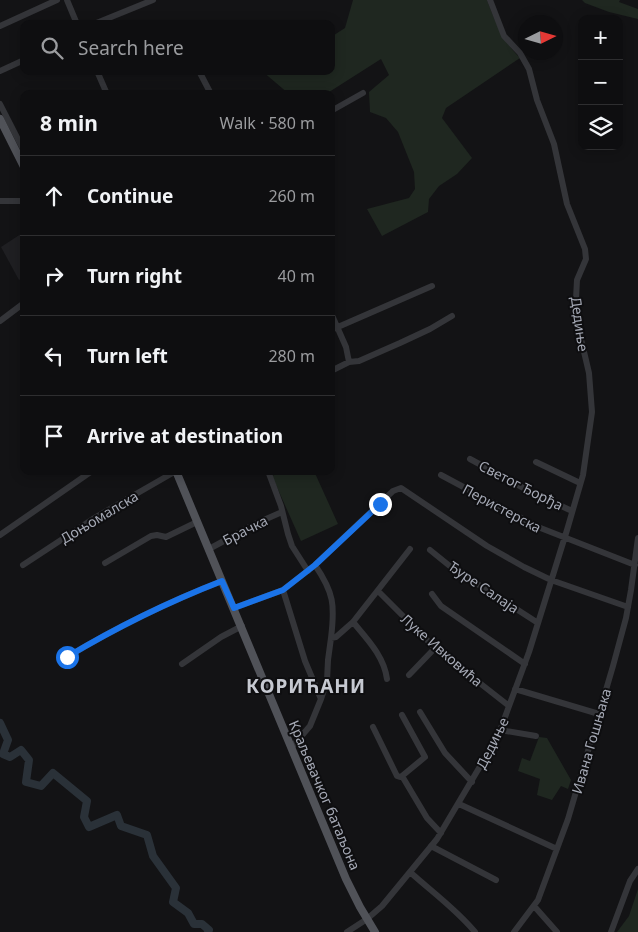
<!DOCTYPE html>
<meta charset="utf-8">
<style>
:root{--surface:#0e0e10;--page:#171719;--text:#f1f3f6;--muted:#9b9c9f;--line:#2e2e30}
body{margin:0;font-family:"Noto Sans",sans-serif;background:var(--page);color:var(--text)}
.controls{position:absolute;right:15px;top:15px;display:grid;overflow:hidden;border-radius:10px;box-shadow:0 2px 12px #0003}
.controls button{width:45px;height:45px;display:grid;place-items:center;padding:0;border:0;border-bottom:1px solid var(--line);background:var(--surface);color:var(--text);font:25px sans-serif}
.compass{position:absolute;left:518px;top:15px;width:45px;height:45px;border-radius:50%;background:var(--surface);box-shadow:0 2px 12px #0003;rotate:85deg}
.stop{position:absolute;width:15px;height:15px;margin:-11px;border:4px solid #1a73e8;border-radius:50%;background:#fff}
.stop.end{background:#1a73e8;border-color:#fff;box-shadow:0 1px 5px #0008}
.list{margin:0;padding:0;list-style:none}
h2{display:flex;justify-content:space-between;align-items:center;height:65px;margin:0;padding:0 20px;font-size:21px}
h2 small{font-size:16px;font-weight:400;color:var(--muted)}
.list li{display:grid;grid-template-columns:32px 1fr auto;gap:15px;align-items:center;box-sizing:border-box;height:80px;padding:0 20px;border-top:1px solid var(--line)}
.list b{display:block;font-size:19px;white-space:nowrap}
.list em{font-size:16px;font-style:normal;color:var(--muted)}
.icon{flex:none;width:28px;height:28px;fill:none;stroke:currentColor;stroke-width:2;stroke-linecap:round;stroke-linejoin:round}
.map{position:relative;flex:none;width:638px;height:932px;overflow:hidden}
.search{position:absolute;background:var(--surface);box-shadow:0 2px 12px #0003;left:20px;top:20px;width:315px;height:55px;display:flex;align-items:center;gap:12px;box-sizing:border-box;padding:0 18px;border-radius:10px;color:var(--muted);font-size:19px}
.panel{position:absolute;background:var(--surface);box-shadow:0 2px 12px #0003;left:20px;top:90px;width:315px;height:385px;border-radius:10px}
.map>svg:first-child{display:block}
.built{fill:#1f1f22}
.green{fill:#1f2720}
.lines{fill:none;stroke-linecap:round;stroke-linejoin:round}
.river{stroke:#2a3138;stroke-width:8}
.minor{stroke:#343539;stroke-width:6}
.major{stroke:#505258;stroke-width:8}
.route{stroke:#1a73e8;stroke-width:6}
.labels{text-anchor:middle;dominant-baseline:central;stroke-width:4;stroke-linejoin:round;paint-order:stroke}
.street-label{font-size:14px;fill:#a5a9b5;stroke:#0e0e10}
.district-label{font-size:19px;font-weight:bold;letter-spacing:1px;fill:#c6c9d1;stroke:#0e0e10}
</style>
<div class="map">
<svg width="638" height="932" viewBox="0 0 638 932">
<rect width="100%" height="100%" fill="#131315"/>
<!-- built -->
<path class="built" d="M24 232V277L19 280 1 247Z"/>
<!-- green -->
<path class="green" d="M353 0H487C495 22 503 41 520 58L446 108 442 118 472 158 457 174 439 186 429 199 428 212 382 236 367 209 409 198 415 189 414 172 398 132 386 118 370 112 369 92 389 75 381 59 326 94H289L262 71H331V37L345 28Z
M582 0H620L619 2 638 9V19L609 12 585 3Z
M283 471H314L338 524 301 541 272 476Z
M539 737 547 738 571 780 568 789 561 786 552 800 537 795 540 779 518 771 522 758 530 761Z
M638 889V932H617L629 916Z"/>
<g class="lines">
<!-- river -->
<path class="river" d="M0 723 8 740 3 754 10 757 21 750 29 760 26 782 41 786 53 773 87 801 84 817 89 827 117 815 121 826 147 835 153 856 176 888 173 902 188 913 194 924H202L209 930 208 932"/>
<!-- minor -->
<path class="minor" d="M67 0 77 24
M94 24 153 0
M0 26 57 0
M0 71 24 60
M97 71 107 94
M199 71 211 94
M0 104 24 151
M331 111 363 93
M0 201H24
M331 313 346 347 349 362
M0 321 24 303
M331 330 432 286
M331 371 349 362 359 361 400 343 430 329 452 316
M470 459 531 492 572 511
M536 462 580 483
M268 471 281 506 288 534 292 546 308 571
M441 475 538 527 635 565
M0 535 92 471
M209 549 257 523 282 512
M430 550 451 567 538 623
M105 563 151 536 157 535 166 537 197 522
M23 565 96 517 176 471
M315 565C334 593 335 605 331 638
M283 590 305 661 321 699
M378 591 435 648 509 706
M432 594 441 606 525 664
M234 608 283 590 315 565 393 491 401 488 487 546 524 567 551 580 628 607
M353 622C367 639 384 656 387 679
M67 657C117 627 168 602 222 581
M182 664 221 637 242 626
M409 675 435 648
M515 689 599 714
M420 712 445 753 472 782
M402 715 425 757 402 776 427 818 441 833
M373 727 397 776 400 777 402 776
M500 730 536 736
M292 747 310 726 321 699 327 681 328 660 331 638 336 637 353 622 410 549
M459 804 557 849
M431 846 496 880
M410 872C432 892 456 909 475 932
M534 906 557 932
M347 932 367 919 382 906 437 839 498 736 529 652 567 530 583 475 592 412 589 373 581 339 576 299 577 280 586 259 585 249 567 204 554 144 537 100 529 69 520 53 504 36 490 0
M514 932 538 900 568 819 613 666 626 618 631 590 638 538
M611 932 630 881 638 869"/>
<!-- major -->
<path class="major" d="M0 119 24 167
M176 471 346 879 360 907 375 932"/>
</g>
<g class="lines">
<!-- route -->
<path class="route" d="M67 657C117 627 168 602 222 581L234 608 283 590 315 565 380 504"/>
</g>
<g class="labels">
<!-- street labels -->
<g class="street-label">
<text transform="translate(580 324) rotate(82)">Дедиње</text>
<text transform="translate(521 485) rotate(27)">Светог Ђорђа</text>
<text transform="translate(502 508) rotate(28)">Перистерска</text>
<text transform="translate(99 517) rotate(-31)">Доњомалска</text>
<text transform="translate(245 530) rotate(-27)">Брачка</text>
<text transform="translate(484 587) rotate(34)">Ђуре Салаја</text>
<text transform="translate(442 650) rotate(41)">Луке Ивковића</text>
<text transform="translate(591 741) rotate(-74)">Ивана Гошњака</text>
<text transform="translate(492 743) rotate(-64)">Дедиње</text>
<text transform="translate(325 795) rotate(67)">Краљевачког батаљона</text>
</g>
<!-- district labels -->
<g class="district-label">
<text x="306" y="686">КОРИЋАНИ</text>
</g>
</g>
</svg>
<div class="controls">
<button>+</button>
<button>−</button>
<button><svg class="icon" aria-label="layers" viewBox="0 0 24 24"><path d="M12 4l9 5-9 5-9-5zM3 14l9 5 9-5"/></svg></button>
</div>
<svg class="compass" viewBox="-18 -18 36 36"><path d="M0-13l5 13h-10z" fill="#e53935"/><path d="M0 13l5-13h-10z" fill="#9b9c9f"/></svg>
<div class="stop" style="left:67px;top:657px"></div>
<div class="stop end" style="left:380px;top:504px"></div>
<div class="search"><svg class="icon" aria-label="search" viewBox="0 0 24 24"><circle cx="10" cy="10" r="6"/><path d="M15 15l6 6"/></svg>Search here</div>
<section class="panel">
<h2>8 min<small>Walk · 580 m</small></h2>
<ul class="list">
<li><svg class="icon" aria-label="ahead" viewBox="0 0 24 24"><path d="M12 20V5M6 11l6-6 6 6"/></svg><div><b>Continue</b></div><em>260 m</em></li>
<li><svg class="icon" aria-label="right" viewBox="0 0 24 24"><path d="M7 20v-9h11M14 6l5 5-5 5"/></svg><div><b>Turn right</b></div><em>40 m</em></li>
<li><svg class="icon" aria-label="left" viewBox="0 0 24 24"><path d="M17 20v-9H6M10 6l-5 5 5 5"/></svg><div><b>Turn left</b></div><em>280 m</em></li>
<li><svg class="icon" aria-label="arrive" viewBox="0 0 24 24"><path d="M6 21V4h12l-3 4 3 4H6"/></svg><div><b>Arrive at destination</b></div></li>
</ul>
</section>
</div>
